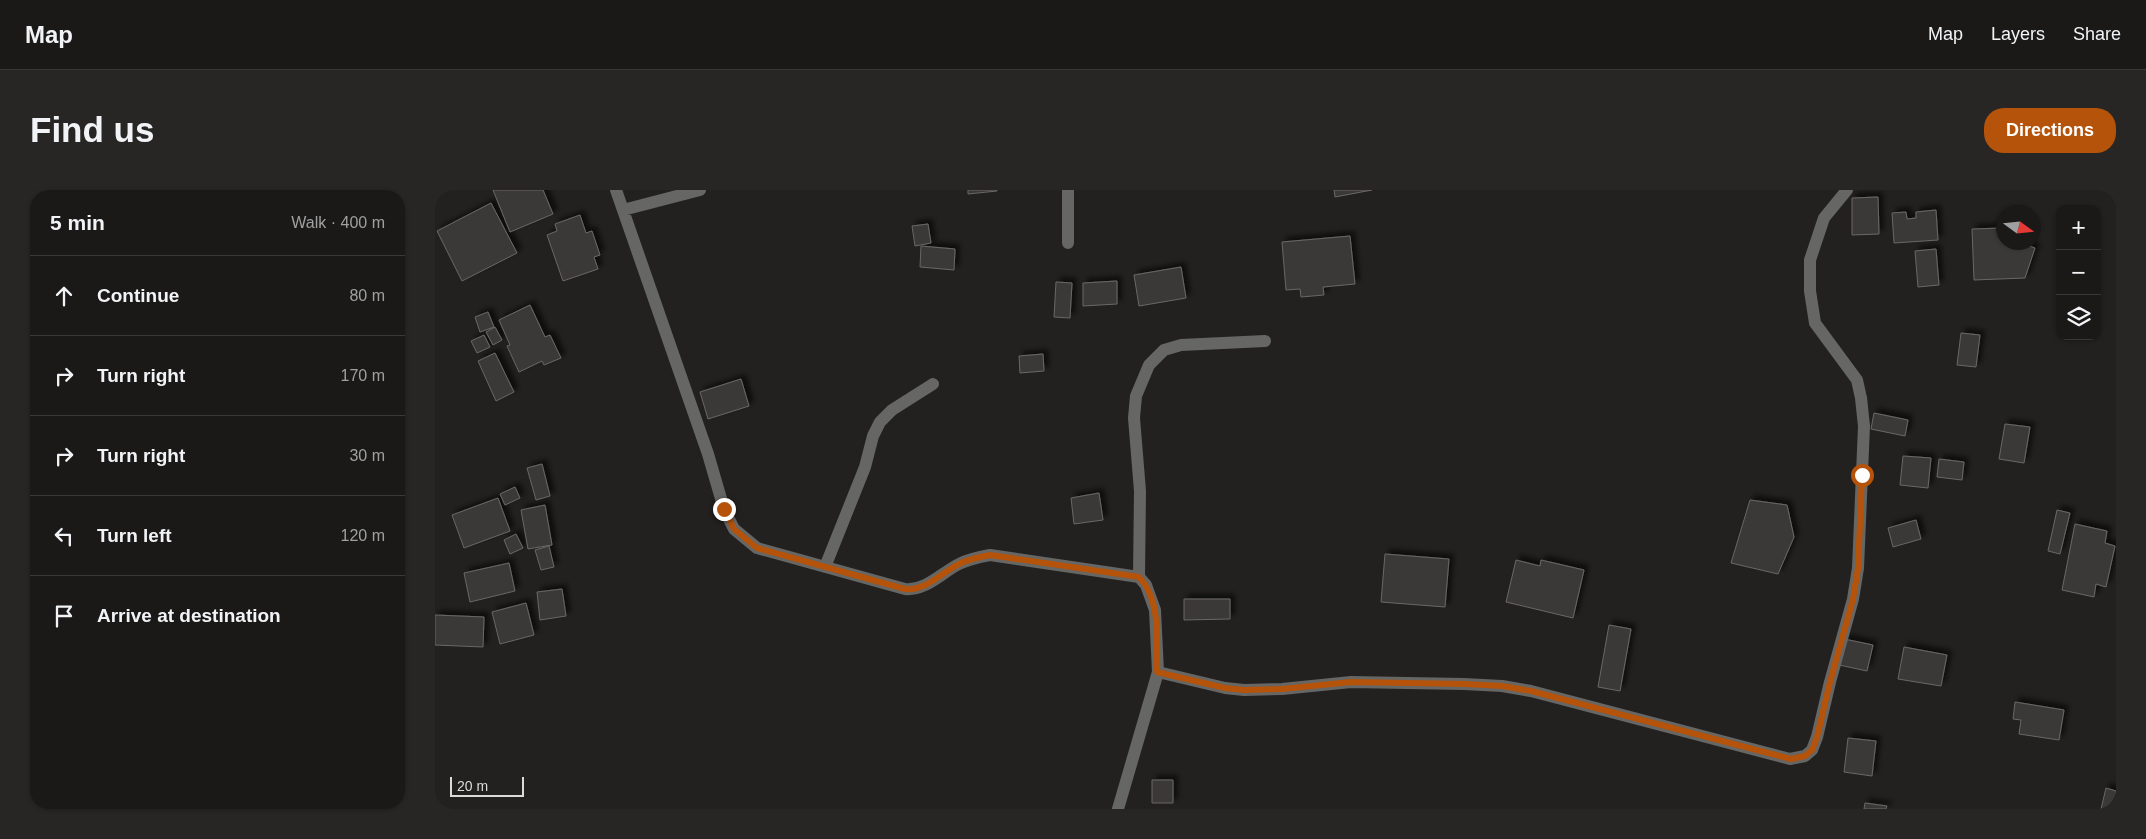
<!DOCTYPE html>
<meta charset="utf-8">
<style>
:root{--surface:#1a1917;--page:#272624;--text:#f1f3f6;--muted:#9fa0a1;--line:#383836;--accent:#b45309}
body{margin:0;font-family:Helvetica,sans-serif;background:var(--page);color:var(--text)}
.controls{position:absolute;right:15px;top:15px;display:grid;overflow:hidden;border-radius:10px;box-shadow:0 1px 4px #0004}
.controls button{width:45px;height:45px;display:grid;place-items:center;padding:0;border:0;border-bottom:1px solid var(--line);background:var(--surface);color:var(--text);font:25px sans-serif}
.compass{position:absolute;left:1561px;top:15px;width:45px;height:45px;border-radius:50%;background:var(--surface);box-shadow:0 1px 4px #0004;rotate:105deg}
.scale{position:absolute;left:15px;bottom:12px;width:74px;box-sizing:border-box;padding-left:5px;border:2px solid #dcdbda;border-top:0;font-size:14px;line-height:18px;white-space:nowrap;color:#dcdbda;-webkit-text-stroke:4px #22211f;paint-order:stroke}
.stop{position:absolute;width:15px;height:15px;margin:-11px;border:4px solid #b45309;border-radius:50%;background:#fff}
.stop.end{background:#b45309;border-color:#fff;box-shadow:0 1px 5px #0008}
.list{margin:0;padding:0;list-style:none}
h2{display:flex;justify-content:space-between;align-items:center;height:65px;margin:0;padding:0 20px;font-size:21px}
h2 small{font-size:16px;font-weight:400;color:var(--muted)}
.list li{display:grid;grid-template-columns:32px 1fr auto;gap:15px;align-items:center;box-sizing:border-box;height:80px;padding:0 20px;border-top:1px solid var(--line)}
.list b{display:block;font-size:19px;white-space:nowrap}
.list em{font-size:16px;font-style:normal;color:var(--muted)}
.icon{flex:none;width:28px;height:28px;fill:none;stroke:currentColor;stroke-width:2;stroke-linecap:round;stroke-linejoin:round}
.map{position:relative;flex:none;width:1681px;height:619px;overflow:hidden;border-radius:20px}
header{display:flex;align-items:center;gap:30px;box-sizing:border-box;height:70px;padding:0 25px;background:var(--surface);border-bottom:1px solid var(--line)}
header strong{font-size:24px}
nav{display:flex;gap:28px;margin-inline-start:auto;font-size:18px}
.intro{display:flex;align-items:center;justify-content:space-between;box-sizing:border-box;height:120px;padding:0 30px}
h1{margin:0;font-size:35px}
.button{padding:12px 22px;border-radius:20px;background:var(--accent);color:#fff;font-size:18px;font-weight:700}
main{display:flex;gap:30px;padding:0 30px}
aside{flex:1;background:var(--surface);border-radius:20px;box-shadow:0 1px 4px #0004}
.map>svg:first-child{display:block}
.building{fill:#3b3938;stroke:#6a6766;filter:url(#shadow)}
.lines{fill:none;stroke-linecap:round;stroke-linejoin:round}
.minor{stroke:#666665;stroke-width:12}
.route{stroke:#b45309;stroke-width:6}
</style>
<header>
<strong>Map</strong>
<nav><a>Map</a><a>Layers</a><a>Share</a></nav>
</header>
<div class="intro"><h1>Find us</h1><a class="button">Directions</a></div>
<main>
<aside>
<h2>5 min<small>Walk · 400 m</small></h2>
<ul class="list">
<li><svg class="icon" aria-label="ahead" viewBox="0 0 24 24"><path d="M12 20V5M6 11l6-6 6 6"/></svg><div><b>Continue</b></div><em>80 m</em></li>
<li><svg class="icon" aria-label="right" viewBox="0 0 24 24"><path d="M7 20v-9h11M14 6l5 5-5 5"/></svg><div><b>Turn right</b></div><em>170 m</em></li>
<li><svg class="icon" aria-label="right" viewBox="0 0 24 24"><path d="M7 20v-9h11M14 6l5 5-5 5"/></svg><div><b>Turn right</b></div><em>30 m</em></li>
<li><svg class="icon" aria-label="left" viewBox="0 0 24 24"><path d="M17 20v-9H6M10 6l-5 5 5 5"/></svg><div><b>Turn left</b></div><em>120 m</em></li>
<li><svg class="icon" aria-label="arrive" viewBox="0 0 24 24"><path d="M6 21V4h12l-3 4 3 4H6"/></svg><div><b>Arrive at destination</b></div></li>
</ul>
</aside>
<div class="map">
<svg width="1681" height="619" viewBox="0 0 1681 619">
<defs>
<filter id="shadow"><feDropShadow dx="4.5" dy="-4.5" stdDeviation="2.5" flood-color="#0009"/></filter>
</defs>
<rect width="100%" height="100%" fill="#22211f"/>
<!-- building -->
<path class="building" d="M58 0H108L118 24 75 42Z
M533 0H562V1L533 4Z
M899 0H937L900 7Z
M1443 7 1444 44 1417 45V8Z
M56 13 82 63 27 91 2 41Z
M1501 20 1503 50 1459 53 1457 23 1471 22 1472 29 1481 28V22Z
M145 25 151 43 157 41 165 65 159 67 163 79 128 91 112 45 122 41 120 34Z
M493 34 496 53 480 56 477 36Z
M1568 38V52H1583L1600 58 1590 88 1539 90 1537 39Z
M915 46 920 94 888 97 889 105 866 107 865 99 851 100 847 52Z
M486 56 520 59 519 80 485 77Z
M1501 59 1504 95 1483 97 1480 61Z
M746 77 751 108 704 116 699 85Z
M682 91V114L648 116V93Z
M621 92 637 93 635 128 619 127Z
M95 115 110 147 115 145 126 168 109 175 107 171 84 182 72 156 75 155 64 130Z
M53 122 59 137 45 142 40 127Z
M60 137 67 150 58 155 51 142Z
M1526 143 1545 145 1541 177 1522 175Z
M49 145 55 157 42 163 36 151Z
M60 163 79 202 61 211 43 171Z
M608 164 609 181 585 183 584 166Z
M306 189 314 216 273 229 265 202Z
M1439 223 1473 230 1470 246 1436 239Z
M1570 234 1595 237 1589 273 1564 269Z
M1468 266 1496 268 1493 298 1465 295Z
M1504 269 1529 272 1527 290 1502 287Z
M107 274 115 306 101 310 92 278Z
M80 297 85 308 70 315 65 304Z
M664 303 668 330 639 334 636 308Z
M63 308 75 341 29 358 17 325Z
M1315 310 1352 315 1359 347 1343 384 1296 373Z
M110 315 117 355 93 359 86 320Z
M1622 320 1635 323 1625 364 1613 361Z
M1481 330 1486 349 1458 357 1453 338Z
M1640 334 1672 341 1670 353 1680 356 1671 397 1661 394 1659 407 1627 400Z
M81 344 88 358 75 364 69 350Z
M114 356 119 377 106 380 100 360Z
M950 364 1014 369 1010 417 946 412Z
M1081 370 1105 376 1106 370 1149 380 1138 428 1071 412Z
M74 373 80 401 35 412 29 383Z
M127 399 131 426 105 430 102 402Z
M749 409H795V429L749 430Z
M91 413 99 445 65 454 57 422Z
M0 425 49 427 48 457 0 455Z
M1174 435 1196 439 1185 501 1163 497Z
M1409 449 1438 455 1432 481 1404 475Z
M1469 457 1512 465 1506 496 1463 489Z
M1580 512 1629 520 1624 550 1584 544 1586 530 1578 529Z
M1413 548 1441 551 1437 586 1409 582Z
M717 590H738V613H717Z
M1671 598 1681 601V619H1666Z
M1430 613 1452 616 1451 619H1429Z"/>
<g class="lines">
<!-- minor -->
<path class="minor" d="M181 0 273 264 289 319 299 339 322 358 470 399C491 401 506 383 524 374 534 369 544 367 555 365L704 387 711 395 720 420 723 482 683 619
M188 20 265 0
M633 53V0
M390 377 430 277 438 246 445 232 457 220 498 194
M704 387 705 301 699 228 701 206 714 175 729 160 746 155 830 151
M723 482 790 498 809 500 847 499 916 492 1029 494 1067 496 1096 501 1355 569 1370 566 1377 560 1382 547 1395 492 1418 409 1423 378 1429 236 1426 208 1422 190 1380 133 1375 101V70L1389 28 1412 0"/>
</g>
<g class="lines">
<!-- route -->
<path class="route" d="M289 319 299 339 322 358 470 399C491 401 506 383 524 374 534 369 544 367 555 365L704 387C727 411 721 451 722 482L790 498 809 500 847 499 916 492 1029 494 1067 496 1096 501 1356 569 1370 566 1377 560 1382 547 1395 492 1418 409 1423 378 1427 285"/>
</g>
</svg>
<div class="controls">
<button>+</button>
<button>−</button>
<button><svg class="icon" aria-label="layers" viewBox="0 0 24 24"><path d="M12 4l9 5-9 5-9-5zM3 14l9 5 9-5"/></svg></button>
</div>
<svg class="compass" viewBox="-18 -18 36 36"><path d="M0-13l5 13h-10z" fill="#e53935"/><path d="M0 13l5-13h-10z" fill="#9fa0a1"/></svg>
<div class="scale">20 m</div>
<div class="stop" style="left:1427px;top:285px"></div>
<div class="stop end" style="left:289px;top:319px"></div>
</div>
</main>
